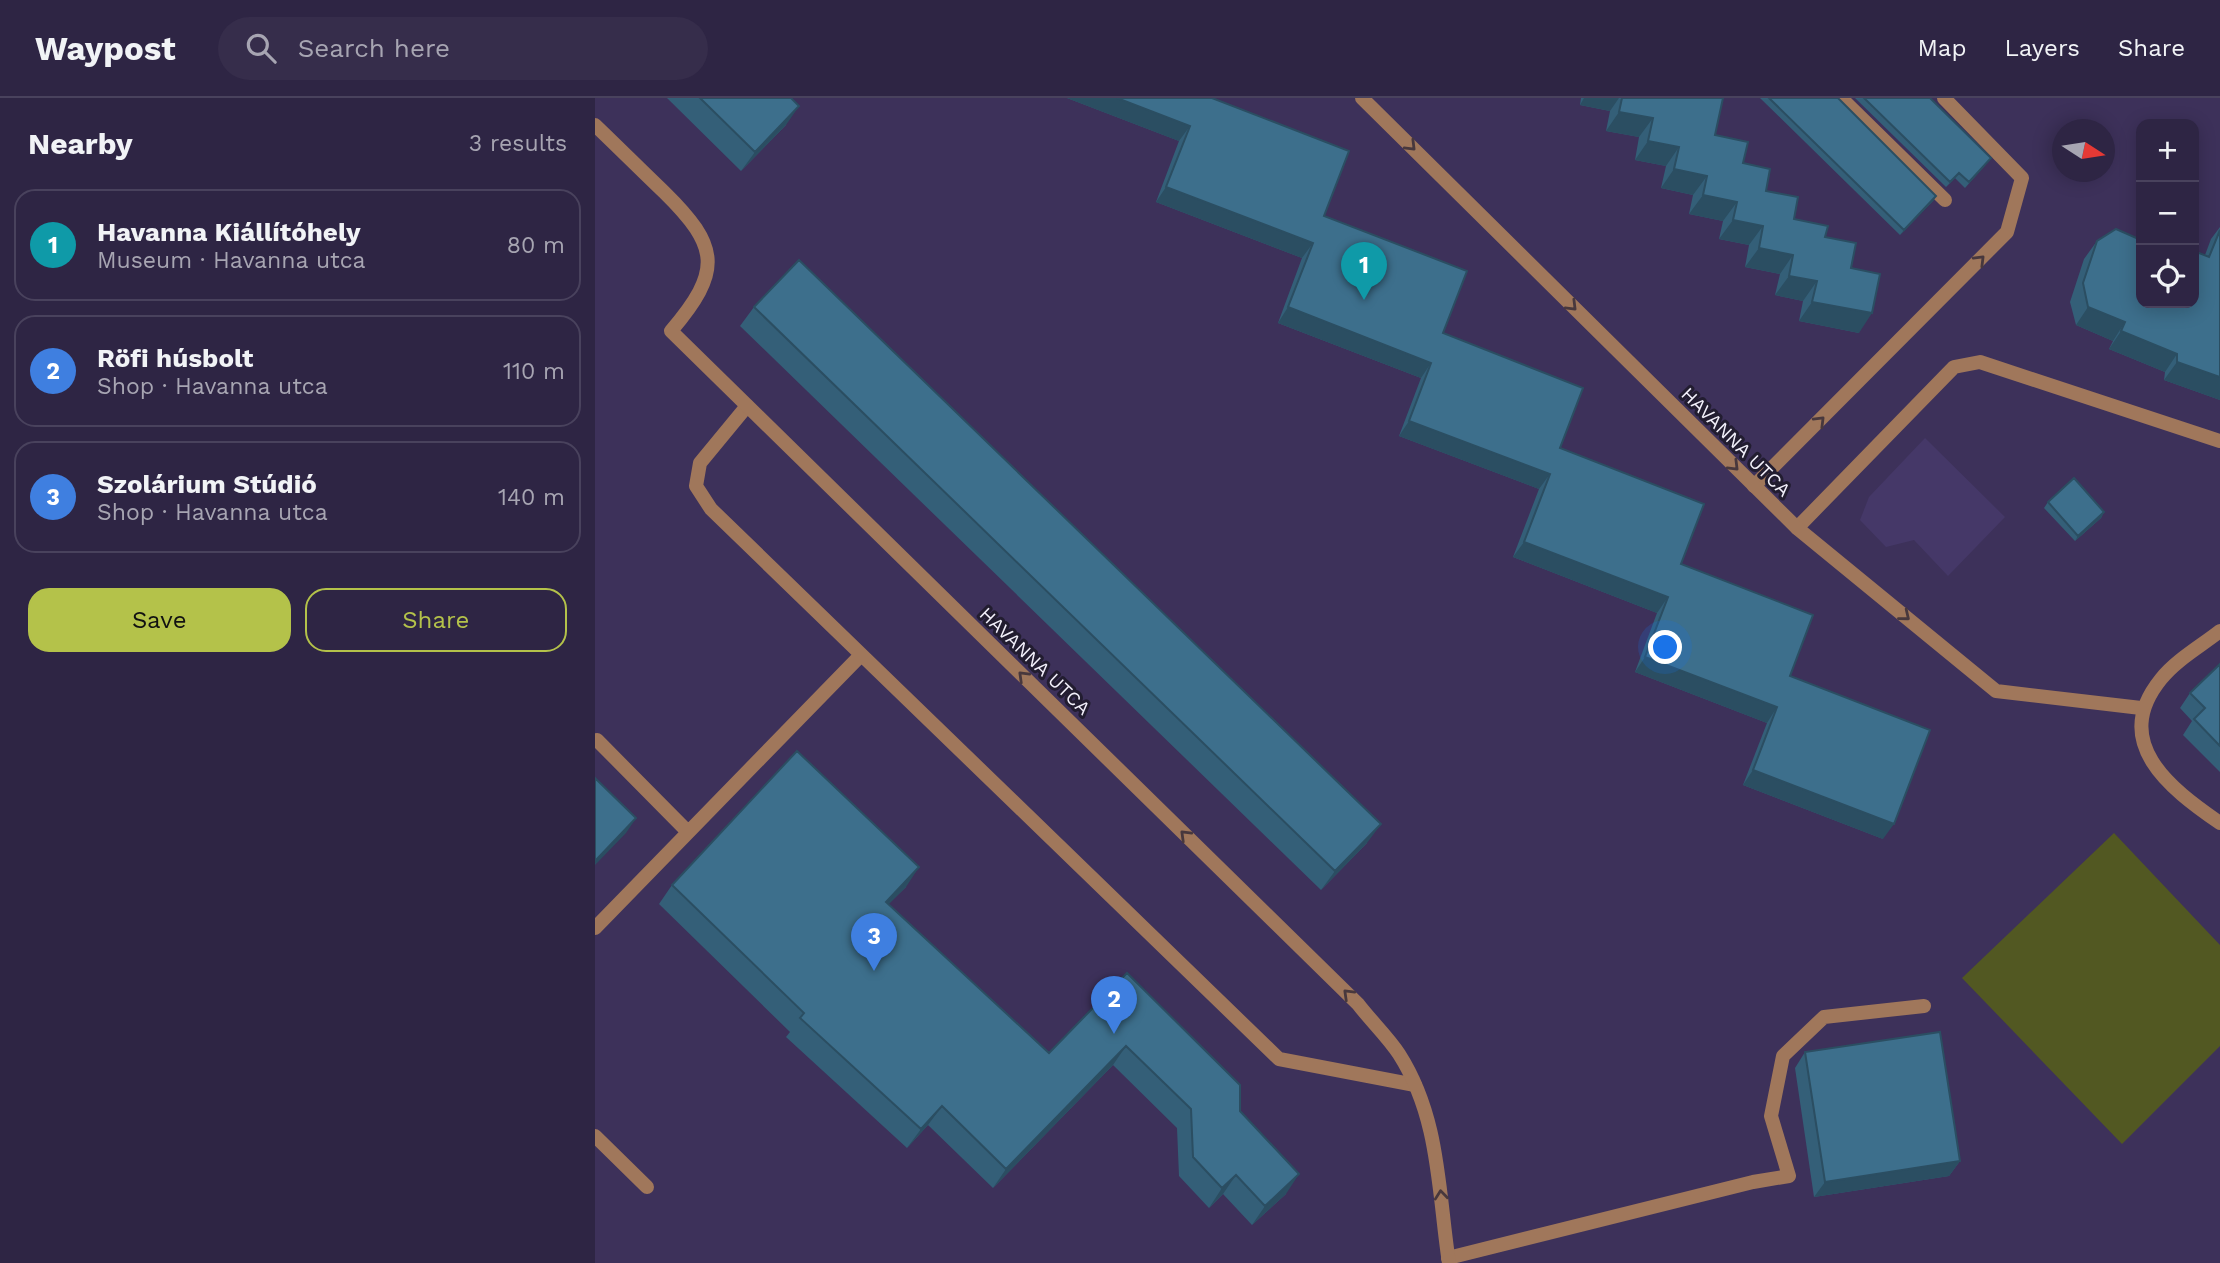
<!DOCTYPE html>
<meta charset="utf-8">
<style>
:root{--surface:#2e2544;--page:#362d4b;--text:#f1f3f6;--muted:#a7a5b2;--line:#49425d;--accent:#b4c24a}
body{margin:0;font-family:"Work Sans",sans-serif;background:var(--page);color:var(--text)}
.controls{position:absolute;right:21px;top:21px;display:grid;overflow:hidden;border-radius:14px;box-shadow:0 4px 18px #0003}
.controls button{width:63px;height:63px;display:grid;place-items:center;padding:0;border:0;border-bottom:2px solid var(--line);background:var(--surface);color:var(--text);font:35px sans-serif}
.compass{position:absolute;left:1457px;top:21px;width:63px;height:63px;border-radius:50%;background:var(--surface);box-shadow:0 4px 18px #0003;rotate:102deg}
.you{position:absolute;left:1071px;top:550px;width:24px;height:24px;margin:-18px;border:5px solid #fff;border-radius:50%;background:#1a73e8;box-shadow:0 0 0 10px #1a73e833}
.badge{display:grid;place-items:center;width:46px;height:46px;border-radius:50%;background:var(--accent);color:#fff;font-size:23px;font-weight:700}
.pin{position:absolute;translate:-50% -58px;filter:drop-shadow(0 2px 4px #0008)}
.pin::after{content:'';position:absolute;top:37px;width:24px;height:21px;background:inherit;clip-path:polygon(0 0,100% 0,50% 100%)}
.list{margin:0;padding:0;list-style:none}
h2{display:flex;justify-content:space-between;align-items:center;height:91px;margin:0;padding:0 28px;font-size:30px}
h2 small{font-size:23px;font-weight:400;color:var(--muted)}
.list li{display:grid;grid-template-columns:46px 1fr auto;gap:21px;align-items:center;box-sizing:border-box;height:112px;margin:0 14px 14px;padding:0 14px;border:2px solid var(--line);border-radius:21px}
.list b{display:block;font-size:26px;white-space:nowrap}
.list p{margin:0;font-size:23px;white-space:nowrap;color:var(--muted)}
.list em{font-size:23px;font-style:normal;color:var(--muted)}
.actions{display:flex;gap:14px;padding:21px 28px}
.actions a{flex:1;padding:16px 0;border:2px solid var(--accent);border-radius:21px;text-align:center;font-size:24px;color:var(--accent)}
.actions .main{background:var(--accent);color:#111}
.icon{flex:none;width:38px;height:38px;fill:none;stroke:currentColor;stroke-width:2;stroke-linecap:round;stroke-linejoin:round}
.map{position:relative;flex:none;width:1625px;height:1165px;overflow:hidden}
header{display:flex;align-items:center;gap:42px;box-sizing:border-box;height:98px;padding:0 35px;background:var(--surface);border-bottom:2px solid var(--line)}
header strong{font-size:33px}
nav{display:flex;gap:38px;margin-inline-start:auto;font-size:24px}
.search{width:490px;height:63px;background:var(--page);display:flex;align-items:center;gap:18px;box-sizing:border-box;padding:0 24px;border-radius:38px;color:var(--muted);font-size:26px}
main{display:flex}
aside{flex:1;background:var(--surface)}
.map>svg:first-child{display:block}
.built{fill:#453868}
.green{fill:#525822}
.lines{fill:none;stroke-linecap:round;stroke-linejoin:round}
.service{stroke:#a0775b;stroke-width:14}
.pedestrian{stroke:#a0775b;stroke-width:14}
.minor{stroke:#a0775b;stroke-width:14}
.wall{fill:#345f78}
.shaded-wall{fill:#2b4e62}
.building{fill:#3d6f8c;stroke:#2b4e62;stroke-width:2}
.oneway{stroke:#48383d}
.labels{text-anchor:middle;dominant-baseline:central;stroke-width:6;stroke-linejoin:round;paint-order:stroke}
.street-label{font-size:19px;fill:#f3f1fb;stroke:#221d30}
</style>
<header>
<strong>Waypost</strong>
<div class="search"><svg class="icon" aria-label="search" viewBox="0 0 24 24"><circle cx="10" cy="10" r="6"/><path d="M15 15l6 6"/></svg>Search here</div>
<nav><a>Map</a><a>Layers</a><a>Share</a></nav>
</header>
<main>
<aside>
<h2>Nearby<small>3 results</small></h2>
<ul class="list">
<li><span class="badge" style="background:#0f9aa8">1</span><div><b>Havanna Kiállítóhely</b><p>Museum · Havanna utca</p></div><em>80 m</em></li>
<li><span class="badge" style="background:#3f7fe0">2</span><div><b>Röfi húsbolt</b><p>Shop · Havanna utca</p></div><em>110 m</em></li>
<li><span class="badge" style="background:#3f7fe0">3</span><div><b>Szolárium Stúdió</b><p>Shop · Havanna utca</p></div><em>140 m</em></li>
</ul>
<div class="actions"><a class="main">Save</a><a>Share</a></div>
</aside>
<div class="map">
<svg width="1625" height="1165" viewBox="0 0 1625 1165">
<rect width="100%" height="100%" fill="#3d315a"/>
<!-- built -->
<path class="built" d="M1330 340 1410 419 1353 478 1319 442 1291 449 1265 422 1274 399Z"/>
<!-- green -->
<path class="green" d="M1519 735 1625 847V948L1527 1046 1367 880Z"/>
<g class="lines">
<!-- service -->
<path class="service" d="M1246 0 1350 102
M152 308 105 365 101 388 116 411 684 961 820 987
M1159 388 1412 134 1427 80 1349 0
M1202 430 1359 269 1385 264 1625 343
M2 642 93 734
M0 830 266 557
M853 1160 1158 1084 1194 1078 1176 1018 1188 958 1229 919 1329 908"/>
<!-- pedestrian -->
<path class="pedestrian" d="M0 1038 52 1089"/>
<!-- minor -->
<path class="minor" d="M767 0 1202 430 1401 593 1546 610
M0 27C23 49 46 72 69 94 125 149 127 173 76 233L763 906C776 923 793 939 804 956 845 1020 843 1093 854 1165
M1625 533C1606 548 1581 562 1566 581 1515 644 1574 690 1625 725"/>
</g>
<!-- wall -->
<path class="wall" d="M72 0H196L191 27 146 73Z
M472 0H617L729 118 965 350 1086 466 1195 578 1288 741 1148 687 1172 625 1040 574 1062 515 918 459 944 391 804 338 826 280 683 225 707 160 561 104 584 43Z
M986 0H1128L1120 37 1148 65 1171 93 1199 121 1230 139 1256 170 1264 235 1204 223 1208 203 1180 197 1185 176 1150 169 1154 147 1124 141 1128 123 1094 116 1098 97 1066 90 1071 68 1040 62 1044 39 1011 33 1015 13 985 7Z
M1165 0H1243L1341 98 1338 103 1305 137Z
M1260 0H1335L1392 65 1370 90 1360 80 1351 89Z
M1625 129V302L1569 282 1570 274 1514 251 1518 243 1481 227 1475 204 1489 161 1502 143 1546 205 1610 157 1616 141Z
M159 209 772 745 726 792 145 228Z
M1453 404 1509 414 1506 420 1480 443 1449 410Z
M1625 566V674L1588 637 1597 623 1585 610 1595 595Z
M77 787 311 789 293 806 454 955 532 875 645 1013 691 1096 657 1127 628 1096 614 1110 584 1078 582 1030 518 967 398 1090 333 1027 312 1050 191 939 195 934 64 806Z
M1210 954 1365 1063 1354 1078 1219 1099 1200 970Z"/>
<!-- shaded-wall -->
<path class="shaded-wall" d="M472 0H522L595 28 584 43Z
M989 0H1024L1015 13 985 7Z
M204 8 191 27 146 73 160 54Z
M1024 14 1058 20 1044 39 1011 33Z
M1053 43 1084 49 1071 68 1040 62Z
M1079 71 1112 78 1098 97 1066 90Z
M571 89 718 145 707 160 561 104Z
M1108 97 1142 104 1128 123 1094 116Z
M1341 98 1338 103 1305 137 1309 132Z
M1138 122 1168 128 1154 147 1124 141Z
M1164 150 1198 157 1185 176 1150 169Z
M1194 178 1222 183 1208 203 1180 197Z
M1217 204 1277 215 1264 235 1204 223Z
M693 209 836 265 826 280 683 225Z
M1493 209 1530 224 1518 243 1481 227Z
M1526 233 1582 256 1570 274 1514 251Z
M1582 264 1625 279V302L1569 282Z
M814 323 955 376 944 391 804 338Z
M1509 414 1506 420 1480 443 1483 438Z
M929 444 1073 499 1062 515 918 459Z
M1050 559 1182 609 1172 625 1040 574Z
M1158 672 1299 726 1288 741 1148 687Z
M41 720 31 735 0 767V763Z
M786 726 772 745 726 792 740 773Z
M324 769 311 789 277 823 291 804Z
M531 948 518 967 398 1090 411 1071Z
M347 1008 333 1027 312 1050 326 1031Z
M1365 1063 1354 1078 1219 1099 1230 1084Z
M704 1076 691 1096 657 1127 670 1108Z
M641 1077 628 1096 614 1110 627 1090Z"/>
<!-- building -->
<path class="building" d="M105 0H196L204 8 160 54Z
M522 0H617L754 53 729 118 872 173 848 235 988 290 965 350 1109 406 1086 466 1218 517 1195 578 1335 632 1299 726 1158 672 1182 609 1050 559 1073 499 929 444 955 376 814 323 836 265 693 209 718 145 571 89 595 28Z
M1027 0H1128L1120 37 1153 44 1148 65 1175 71 1171 93 1203 99 1199 121 1233 128 1230 139 1261 145 1256 170 1285 176 1277 215 1217 204 1222 183 1194 178 1198 157 1164 150 1168 128 1138 122 1142 104 1108 97 1112 78 1079 71 1084 49 1053 43 1058 20 1024 14Z
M1174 0H1243L1341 98 1309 132Z
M1269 0H1335L1396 60 1374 84 1364 75 1355 84Z
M1521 131 1546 142V205H1599V153L1614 159 1625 132V279L1582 264V256L1526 233 1530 224 1493 209 1488 185 1502 143Z
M204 162 786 726 740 773 159 209Z
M1479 380 1509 414 1483 438 1453 404Z
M1625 566V648L1599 621 1610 610 1595 595Z
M202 653 324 769 291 804 454 955 532 875 645 987V1013L704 1076 670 1108 641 1077 627 1090 598 1059 596 1011 531 948 411 1071 347 1008 326 1031 205 920 209 915 77 787Z
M0 680 41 720 0 763Z
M1345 934 1365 1063 1230 1084 1210 954Z"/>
<!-- one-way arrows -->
<defs><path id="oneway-chevron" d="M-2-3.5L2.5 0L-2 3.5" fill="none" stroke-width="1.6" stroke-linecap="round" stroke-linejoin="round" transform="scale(1.75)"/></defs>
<g class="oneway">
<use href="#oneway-chevron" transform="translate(816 48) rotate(45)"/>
<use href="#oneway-chevron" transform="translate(1385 162) rotate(-45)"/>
<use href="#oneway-chevron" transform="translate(977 208) rotate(45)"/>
<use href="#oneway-chevron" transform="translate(1225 323) rotate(-45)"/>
<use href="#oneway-chevron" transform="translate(1139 368) rotate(45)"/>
<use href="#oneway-chevron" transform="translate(1310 518) rotate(39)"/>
<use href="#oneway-chevron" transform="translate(428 578) rotate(-136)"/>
<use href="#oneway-chevron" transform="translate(590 737) rotate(-136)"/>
<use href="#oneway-chevron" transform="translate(753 896) rotate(-136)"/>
<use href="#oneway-chevron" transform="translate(846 1097) rotate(-96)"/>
</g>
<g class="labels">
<!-- street labels -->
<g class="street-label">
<text transform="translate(1141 344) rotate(45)">HAVANNA UTCA</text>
<text transform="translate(440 563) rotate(44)">HAVANNA UTCA</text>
</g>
</g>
</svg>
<div class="controls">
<button>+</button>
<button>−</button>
<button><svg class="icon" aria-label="locate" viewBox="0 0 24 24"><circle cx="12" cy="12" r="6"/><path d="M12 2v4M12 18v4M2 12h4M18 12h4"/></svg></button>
</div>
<svg class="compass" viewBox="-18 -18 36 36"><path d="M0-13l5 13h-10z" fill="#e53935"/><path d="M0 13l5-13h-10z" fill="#a7a5b2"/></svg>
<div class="you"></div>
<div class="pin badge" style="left:769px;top:202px;background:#0f9aa8">1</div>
<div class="pin badge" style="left:519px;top:936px;background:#3f7fe0">2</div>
<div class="pin badge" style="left:279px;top:873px;background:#3f7fe0">3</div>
</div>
</main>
